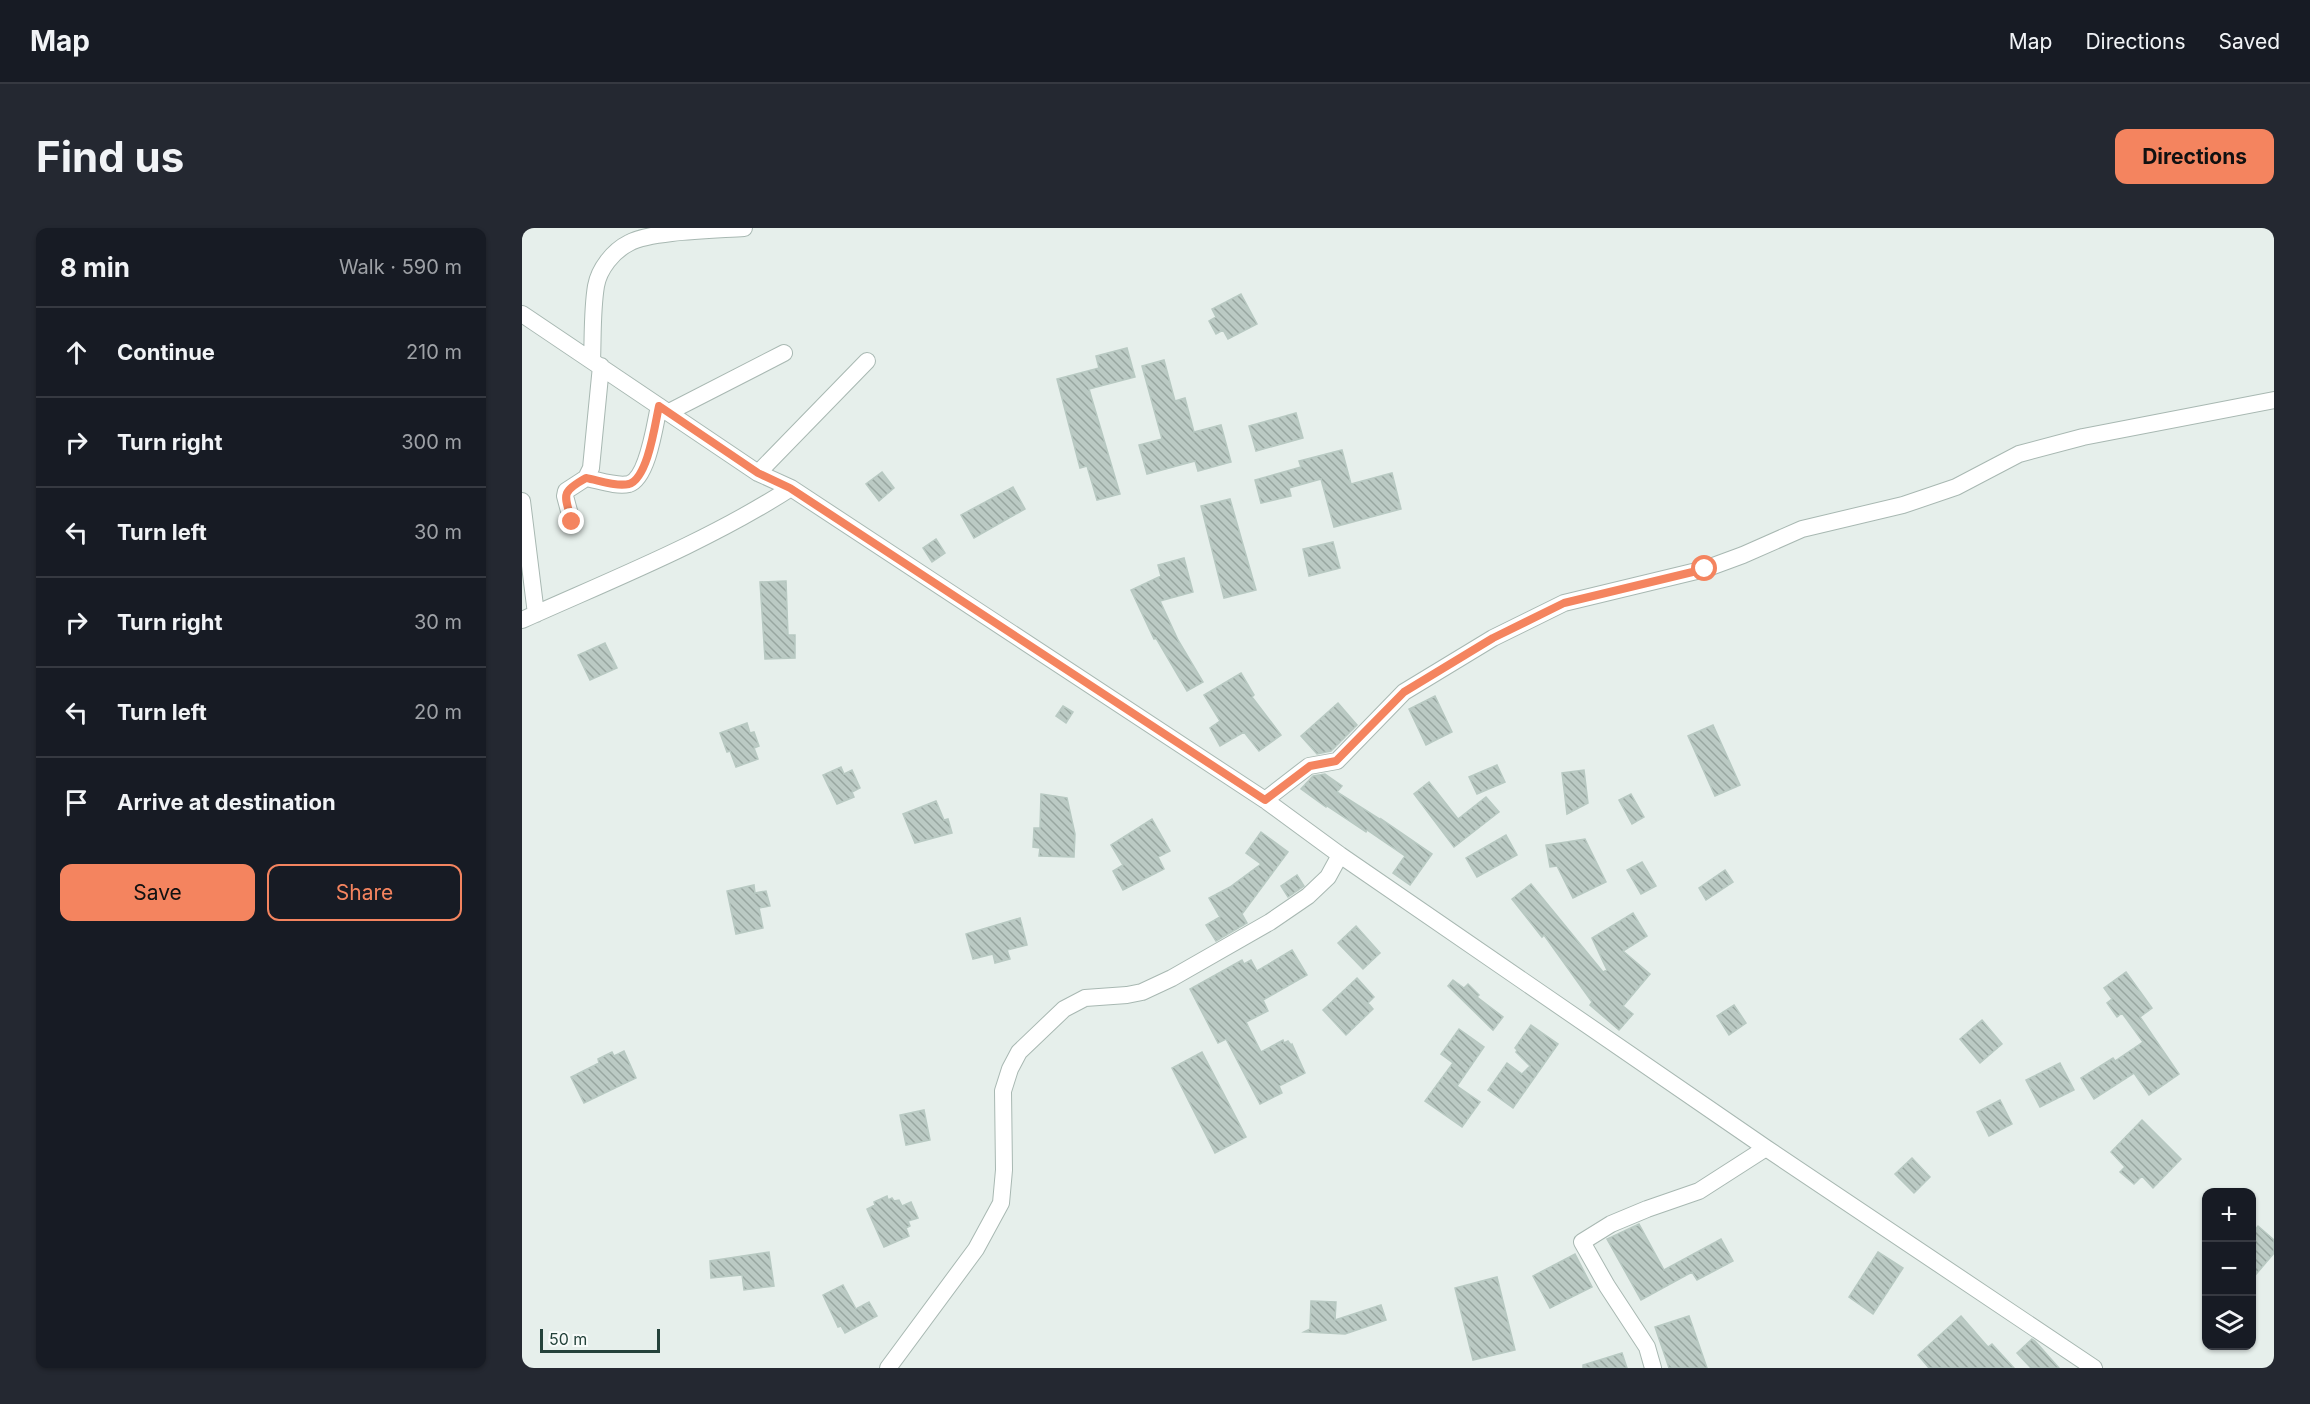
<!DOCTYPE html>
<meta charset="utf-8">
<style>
:root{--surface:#171b24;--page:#242831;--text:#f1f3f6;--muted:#9ea1a6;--line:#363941;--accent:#f4845f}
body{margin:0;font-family:Inter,sans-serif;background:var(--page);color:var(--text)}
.controls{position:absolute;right:18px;bottom:18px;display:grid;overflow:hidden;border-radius:12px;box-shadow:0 2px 4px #0004}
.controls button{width:54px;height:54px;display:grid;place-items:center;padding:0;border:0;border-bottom:2px solid var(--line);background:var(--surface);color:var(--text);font:30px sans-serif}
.scale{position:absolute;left:18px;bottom:15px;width:120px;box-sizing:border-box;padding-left:6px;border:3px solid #24423a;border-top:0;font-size:16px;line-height:21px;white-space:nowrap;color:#24423a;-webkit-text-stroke:4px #f7fbf9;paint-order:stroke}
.stop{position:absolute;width:18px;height:18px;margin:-14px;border:4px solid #f4845f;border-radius:50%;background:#fff}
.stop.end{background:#f4845f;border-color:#fff;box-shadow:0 2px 6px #0008}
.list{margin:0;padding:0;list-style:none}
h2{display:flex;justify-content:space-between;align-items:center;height:78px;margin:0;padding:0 24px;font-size:26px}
h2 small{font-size:20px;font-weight:400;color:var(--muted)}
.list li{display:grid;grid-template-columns:39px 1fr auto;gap:18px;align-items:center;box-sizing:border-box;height:90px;padding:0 24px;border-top:2px solid var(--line)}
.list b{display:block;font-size:22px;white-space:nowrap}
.list em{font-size:20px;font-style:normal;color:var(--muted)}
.actions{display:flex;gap:12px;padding:18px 24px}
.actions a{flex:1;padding:14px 0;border:2px solid var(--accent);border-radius:12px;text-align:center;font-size:21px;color:var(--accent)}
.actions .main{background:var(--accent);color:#111}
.icon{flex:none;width:33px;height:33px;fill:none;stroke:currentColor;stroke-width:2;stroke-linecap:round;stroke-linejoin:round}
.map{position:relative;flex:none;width:1752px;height:1140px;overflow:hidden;border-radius:12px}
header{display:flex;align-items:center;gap:36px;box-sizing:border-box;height:84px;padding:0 30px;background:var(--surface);border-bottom:2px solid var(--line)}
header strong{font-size:28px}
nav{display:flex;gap:33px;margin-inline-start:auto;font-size:21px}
.intro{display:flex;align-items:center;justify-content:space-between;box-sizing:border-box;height:144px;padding:0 36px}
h1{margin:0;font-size:42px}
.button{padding:15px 27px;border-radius:12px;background:var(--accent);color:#111;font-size:21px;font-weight:700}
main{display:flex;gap:36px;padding:0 36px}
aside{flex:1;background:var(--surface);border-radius:12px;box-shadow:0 2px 4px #0004}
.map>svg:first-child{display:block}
.building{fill:url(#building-back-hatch);stroke:#b8c9c2;stroke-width:1.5}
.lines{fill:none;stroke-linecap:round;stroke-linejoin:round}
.minor-casing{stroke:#a8b8b2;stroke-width:18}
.minor{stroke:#fff;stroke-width:16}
.route{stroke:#f4845f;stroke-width:8}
</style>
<header>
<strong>Map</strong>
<nav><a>Map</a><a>Directions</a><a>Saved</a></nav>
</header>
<div class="intro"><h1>Find us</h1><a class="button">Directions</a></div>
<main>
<aside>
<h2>8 min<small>Walk · 590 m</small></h2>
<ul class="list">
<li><svg class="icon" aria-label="ahead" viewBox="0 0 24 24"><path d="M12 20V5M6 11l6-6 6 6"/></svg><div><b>Continue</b></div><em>210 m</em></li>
<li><svg class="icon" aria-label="right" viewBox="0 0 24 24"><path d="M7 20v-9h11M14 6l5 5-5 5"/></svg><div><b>Turn right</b></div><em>300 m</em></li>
<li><svg class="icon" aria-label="left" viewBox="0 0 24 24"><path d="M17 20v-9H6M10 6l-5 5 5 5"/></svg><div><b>Turn left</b></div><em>30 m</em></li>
<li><svg class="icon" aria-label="right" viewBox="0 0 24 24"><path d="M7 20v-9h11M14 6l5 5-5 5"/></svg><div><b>Turn right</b></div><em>30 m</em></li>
<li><svg class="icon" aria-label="left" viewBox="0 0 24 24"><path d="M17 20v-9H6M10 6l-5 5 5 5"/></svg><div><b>Turn left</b></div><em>20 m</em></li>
<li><svg class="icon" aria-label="arrive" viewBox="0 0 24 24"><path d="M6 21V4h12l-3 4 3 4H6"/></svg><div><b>Arrive at destination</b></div></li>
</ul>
<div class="actions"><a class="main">Save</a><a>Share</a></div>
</aside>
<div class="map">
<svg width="1752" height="1140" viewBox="0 0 1752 1140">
<defs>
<pattern id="building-back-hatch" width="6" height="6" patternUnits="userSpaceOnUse" patternTransform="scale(1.5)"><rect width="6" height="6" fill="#bbcac4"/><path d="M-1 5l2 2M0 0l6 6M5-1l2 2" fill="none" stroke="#98a6a0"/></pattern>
</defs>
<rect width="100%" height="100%" fill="#e6efeb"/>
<!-- building -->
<path class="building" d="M719 66 735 96 706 111 701 102 694 106 687 93 694 89 690 81Z
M605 120 613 149 567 161 598 266 575 272 565 238 558 240 535 151 577 140 574 128Z
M642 132 653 173 663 170 672 204 699 197 709 234 676 243 673 233 625 246 617 217 640 211 620 138Z
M774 185 781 210 734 223 727 198Z
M820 222 829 256 870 245 879 281 812 299 799 251 767 260 769 268 739 275 733 252 779 239 777 233Z
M360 244 372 260 357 273 344 256Z
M491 259 503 281 452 310 439 287Z
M708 271 734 362 702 370 679 278Z
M414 311 423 325 410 334 401 320Z
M811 314 818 340 787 348 781 321Z
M662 330 671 364 638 373 656 412 681 454 665 463 634 410 632 411 609 362 639 348 636 337Z
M264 353 266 407H273V430L243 431 238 354Z
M83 415 95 440 68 452 56 427Z
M719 445 732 467 730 469 759 507 737 523 722 504 698 518 688 500 698 493 682 467Z
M913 468 930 504 904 517 887 481Z
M816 475 835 497 809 523 795 526 779 508Z
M541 478 551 484 544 495 534 488Z
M225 495 228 505 232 504 237 518 232 520 236 531 214 539 208 523 205 524 198 505Z
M1191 497 1218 557 1193 568 1166 508Z
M975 537 983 554 955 566 947 549Z
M319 539 322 546 330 542 338 560 330 564 332 569 315 576 301 547Z
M1062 542 1066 575 1045 586 1040 545Z
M803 546 820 558 815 564 859 592V591L910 626 888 657 871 645 883 628 845 602 844 604 805 578 804 579 779 561 791 548Z
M907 554 936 591 964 569 977 584 932 619 892 566Z
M519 566 545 570 553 606 552 629 517 628 518 620 511 619 512 600H518Z
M1109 566 1122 589 1110 596 1097 572Z
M414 573 422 592 426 591 430 605 393 615 381 586Z
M630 591 648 623 636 629 642 641 601 662 591 643 601 637 589 617Z
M739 604 766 624 720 686 725 695 694 713 684 697 698 689 687 670 708 659 739 636 724 625Z
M984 607 995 627 955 649 944 630Z
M1063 611 1084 654 1051 670 1035 638 1028 639 1024 617Z
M1120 634 1134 658 1119 666 1105 642Z
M1203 642 1211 654 1184 672 1177 660Z
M775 647 782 658 766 669 759 658Z
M1009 656 1081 744 1085 742 1070 710 1111 685 1125 708 1101 723 1128 746 1101 778 1111 786 1097 802 1068 777 1070 774 1022 707 1020 709 990 671Z
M232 657 233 665 244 663 248 678 237 680 241 700 214 706 205 663Z
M498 690 505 717 485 722 488 731 473 735 471 726 451 731 444 706Z
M834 698 858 725 841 741 816 715Z
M770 722 785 747 741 772 746 783 724 794 739 824 761 812 762 815 766 813 769 817 770 816 783 845 757 858 760 865 738 876 704 811 696 815 668 761 720 732 722 736 729 732 735 743Z
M1604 744 1630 780 1618 789 1657 846 1627 867 1612 845 1572 871 1559 850 1591 830 1593 833 1621 814 1600 785 1595 789 1585 775 1590 771 1582 760Z
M835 750 852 769 846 775 851 781 824 807 801 782Z
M931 752 942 760 946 756 957 767 955 769 981 789 971 802 926 758Z
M1212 777 1224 795 1207 807 1195 788Z
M1460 792 1480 816 1458 835 1438 811Z
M1009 797 1036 816 991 880 966 862 985 835 1000 846 1008 838 994 824 995 822 993 820Z
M937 801 962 819 935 858 958 874 940 899 903 873 931 835 919 826Z
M102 823 114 850 62 875 49 849 77 835 76 831 90 824 92 828Z
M680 824 724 909 693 925 650 840Z
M1538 835 1552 862 1518 879 1504 852Z
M1478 872 1490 896 1467 908 1455 884Z
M402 882 408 912 384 917 378 887Z
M1620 892 1659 931 1631 960 1620 948 1612 956 1598 944 1603 939 1589 924Z
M1390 930 1408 949 1392 965 1373 946Z
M365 968 366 972 370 970 372 973 377 972 380 978 389 974 396 990 386 993 388 998 384 1000 387 1008 362 1019 345 981 353 977 352 974Z
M1117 996 1142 1042 1199 1011 1211 1033 1175 1052 1170 1044 1119 1072 1085 1011Z
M1736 998 1752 1012V1025L1730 1051V1006Z
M247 1024 252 1058 222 1062 220 1047 189 1050 188 1033Z
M1356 1024 1381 1040 1351 1086 1327 1069Z
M1053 1026 1070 1059 1028 1080 1011 1048Z
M975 1049 993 1122 951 1132 933 1060Z
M321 1057 334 1081 347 1074 355 1088 323 1105 319 1098 316 1099 301 1067Z
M789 1073 814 1074 813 1092 859 1077 864 1092 823 1106 782 1104 788 1101Z
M1167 1088 1185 1140H1147L1133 1099Z
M1439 1088 1466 1119 1470 1116 1492 1140H1407L1396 1127Z
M1510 1111 1513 1113 1537 1140H1509L1495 1125Z
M1100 1125 1105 1140H1061V1137Z"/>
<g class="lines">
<!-- minor casing -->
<g class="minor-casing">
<path id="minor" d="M0 86 236 245 269 260 743 572 818 627 1244 920 1572 1140
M70 133C71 109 70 82 74 58 77 41 91 23 107 15 128 3 195 2 222 0
M147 184 262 125
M236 245 345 133
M64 250C76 252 94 259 107 256 126 250 133 196 137 178
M0 273 14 386
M50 294 43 268 44 263 64 250 69 240 79 138
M0 392C91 351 185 314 269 260
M743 572 787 538 815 533 882 464 971 410 1042 375 1183 341 1221 327 1280 301 1381 277 1434 259 1497 226 1561 209 1752 172
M366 1140 454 1021 479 975 482 942 481 863 488 841 497 824 542 781 563 770 605 767 620 764 650 750 748 694 786 668 806 649 818 627
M1131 1140 1125 1119 1085 1058 1060 1014 1089 996 1125 981 1177 963 1244 920"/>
</g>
<!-- minor -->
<use href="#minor" class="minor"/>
</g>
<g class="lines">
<!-- route -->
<path class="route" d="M50 294C43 267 37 265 64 250 76 252 94 259 107 256 126 250 133 196 137 178L236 245 268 260 743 572 788 538 814 533 882 464 971 410 1042 375 1183 341"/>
</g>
</svg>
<div class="controls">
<button>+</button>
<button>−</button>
<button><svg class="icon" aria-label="layers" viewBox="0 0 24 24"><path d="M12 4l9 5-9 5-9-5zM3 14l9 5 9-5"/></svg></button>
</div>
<div class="scale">50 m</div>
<div class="stop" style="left:1183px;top:341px"></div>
<div class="stop end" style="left:50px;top:294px"></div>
</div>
</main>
